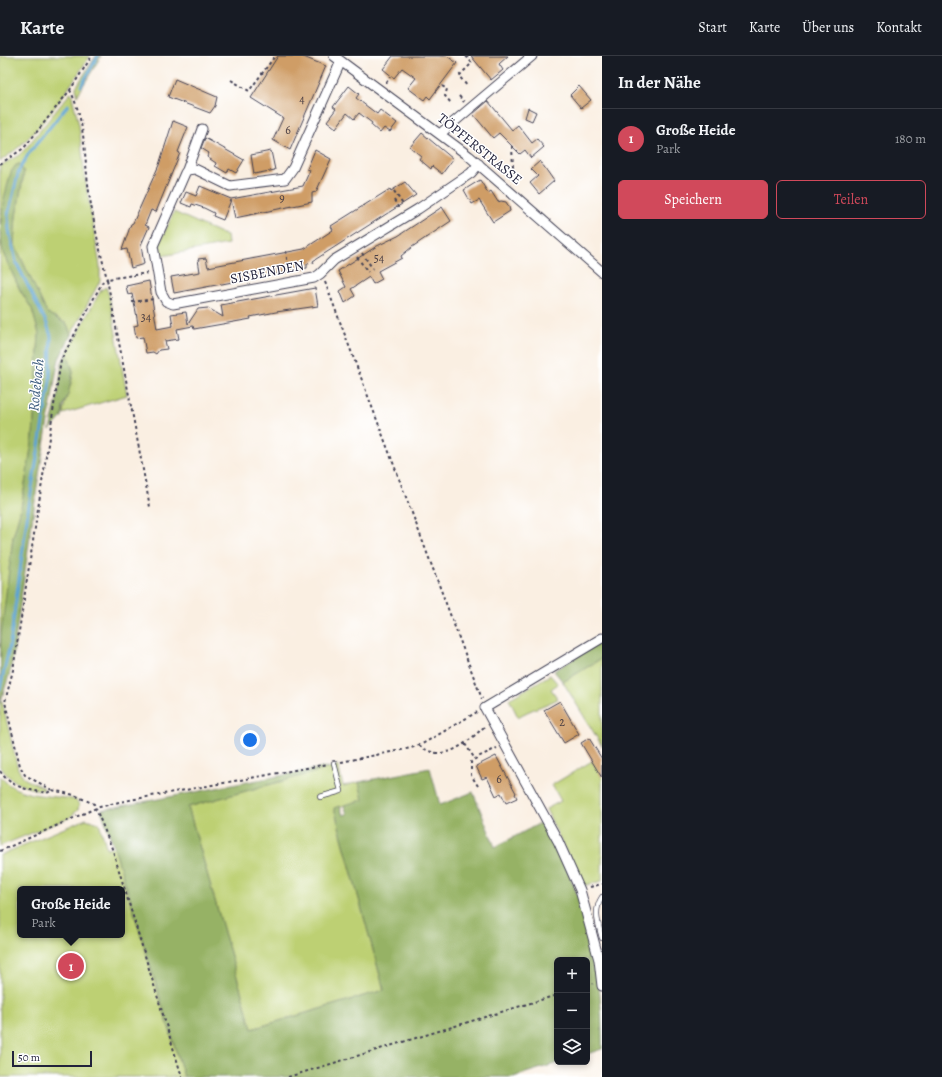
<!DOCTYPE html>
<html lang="de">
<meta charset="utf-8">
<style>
:root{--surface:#171b24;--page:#242831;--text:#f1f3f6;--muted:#9ea1a6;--line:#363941;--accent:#d1495b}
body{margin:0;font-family:Alegreya,serif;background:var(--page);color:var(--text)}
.controls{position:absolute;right:12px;bottom:12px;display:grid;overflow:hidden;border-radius:6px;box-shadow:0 2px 6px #0003}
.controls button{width:36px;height:36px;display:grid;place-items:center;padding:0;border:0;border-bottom:1px solid var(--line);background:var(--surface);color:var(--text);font:20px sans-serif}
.scale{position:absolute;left:12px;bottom:10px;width:80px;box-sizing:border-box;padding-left:4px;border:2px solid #22223b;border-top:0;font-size:11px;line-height:14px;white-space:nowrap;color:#22223b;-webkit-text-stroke:3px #fff;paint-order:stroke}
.you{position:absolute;left:250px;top:684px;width:14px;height:14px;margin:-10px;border:3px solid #fff;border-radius:50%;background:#1a73e8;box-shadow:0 0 0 6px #1a73e833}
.badge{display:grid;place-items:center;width:26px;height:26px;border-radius:50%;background:var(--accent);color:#fff;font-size:13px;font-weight:700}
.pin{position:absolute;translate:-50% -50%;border:2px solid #fff;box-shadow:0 1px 4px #0006}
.popup{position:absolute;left:17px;top:830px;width:108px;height:52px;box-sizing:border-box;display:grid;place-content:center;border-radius:6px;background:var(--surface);filter:drop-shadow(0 1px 3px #0005);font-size:13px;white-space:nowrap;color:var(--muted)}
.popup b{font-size:15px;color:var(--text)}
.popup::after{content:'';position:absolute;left:50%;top:100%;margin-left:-8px;border:8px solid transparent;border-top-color:var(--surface)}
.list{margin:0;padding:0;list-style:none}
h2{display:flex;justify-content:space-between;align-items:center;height:52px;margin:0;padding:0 16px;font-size:17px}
h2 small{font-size:13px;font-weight:400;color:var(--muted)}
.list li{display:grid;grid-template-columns:26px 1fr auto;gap:12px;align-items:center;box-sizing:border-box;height:60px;padding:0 16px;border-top:1px solid var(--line)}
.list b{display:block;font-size:15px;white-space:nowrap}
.list p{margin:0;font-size:13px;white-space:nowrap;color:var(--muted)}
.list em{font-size:13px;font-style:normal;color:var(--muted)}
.actions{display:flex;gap:8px;padding:12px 16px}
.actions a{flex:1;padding:9px 0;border:1px solid var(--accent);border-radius:6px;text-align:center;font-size:14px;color:var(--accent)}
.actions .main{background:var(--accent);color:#fff}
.icon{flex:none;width:22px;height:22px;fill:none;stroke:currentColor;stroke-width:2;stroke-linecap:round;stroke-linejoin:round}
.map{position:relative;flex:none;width:602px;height:1021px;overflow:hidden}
header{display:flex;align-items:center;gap:24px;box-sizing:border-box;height:56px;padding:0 20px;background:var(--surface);border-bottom:1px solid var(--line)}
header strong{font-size:19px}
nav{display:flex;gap:22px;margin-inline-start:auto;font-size:14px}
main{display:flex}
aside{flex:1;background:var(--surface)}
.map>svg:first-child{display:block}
.green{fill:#bdd073;stroke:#707957;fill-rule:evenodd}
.forest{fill:#96b265;stroke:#5c6a50}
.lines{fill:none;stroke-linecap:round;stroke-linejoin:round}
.stream{stroke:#5da4d3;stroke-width:3}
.building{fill:#cf9d66}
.service-casing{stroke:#424154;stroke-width:6}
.minor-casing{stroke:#424154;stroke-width:11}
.path{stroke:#424154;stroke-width:2;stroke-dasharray:3 3;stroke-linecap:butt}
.service{stroke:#fff;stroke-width:4.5}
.minor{stroke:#fff;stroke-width:9}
.labels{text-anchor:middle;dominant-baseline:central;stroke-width:3;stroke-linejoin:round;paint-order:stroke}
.number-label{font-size:12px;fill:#4d4146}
.street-label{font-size:14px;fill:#22223b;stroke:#fff}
.water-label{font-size:15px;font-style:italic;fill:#3d5c7f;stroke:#fff}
</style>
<header>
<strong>Karte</strong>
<nav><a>Start</a><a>Karte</a><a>Über uns</a><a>Kontakt</a></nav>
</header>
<main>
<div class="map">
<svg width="602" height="1021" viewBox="0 0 602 1021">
<rect width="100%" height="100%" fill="#fff"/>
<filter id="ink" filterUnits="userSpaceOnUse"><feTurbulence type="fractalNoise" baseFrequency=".025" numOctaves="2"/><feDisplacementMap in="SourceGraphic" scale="8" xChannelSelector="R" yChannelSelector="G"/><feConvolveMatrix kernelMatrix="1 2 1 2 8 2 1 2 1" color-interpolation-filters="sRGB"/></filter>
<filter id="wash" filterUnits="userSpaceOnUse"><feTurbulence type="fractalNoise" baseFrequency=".012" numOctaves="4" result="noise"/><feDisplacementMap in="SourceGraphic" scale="16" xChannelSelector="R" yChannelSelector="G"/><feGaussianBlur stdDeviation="0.9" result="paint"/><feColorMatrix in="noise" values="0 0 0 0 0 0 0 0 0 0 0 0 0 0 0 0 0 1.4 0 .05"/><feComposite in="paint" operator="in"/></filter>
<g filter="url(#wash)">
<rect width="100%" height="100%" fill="#faefe2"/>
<!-- green -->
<path class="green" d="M0 0H90C67 35 36 83 0 105Z
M96 0H101L77 40 76 31Z
M71 36 79 69 85 122 100 210V225L71 279 67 268 47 257 14 187 16 160 23 123 20 108 16 109 11 116 0 168V110L19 99 26 92Z
M174 156 227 180 228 188 162 200 159 188Z
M0 174 3 197 20 234 32 253 39 278 33 381 21 452 13 481 0 592Z
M106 231 109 239 127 339 63 358C64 344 71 332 73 318 73 310 68 304 67 296L101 234Z
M602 602V690L563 626Z
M550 619 558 628 551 633 558 643C544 650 531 653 518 661L509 643Z
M2 645 18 713 25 723 43 731 44 734C25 734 11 725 0 711V648Z
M592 705 602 721V825L582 830 546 753 561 745 552 729Z
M338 709 343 730 359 726 364 745 334 752 384 934 252 973 188 751Z
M0 720C18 743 50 738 76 744L79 748 78 754 69 762 0 790Z
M86 763 99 767 107 793 114 791 184 1021H0V799ZM20 833H122V879H20Z"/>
<!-- forest -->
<path class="forest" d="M20 108 24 116 16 160 14 187 47 257 67 268 71 279 59 303 56 318 37 431 11 613 0 648 1 578 13 481 21 452 33 381 39 278 32 253 20 234 3 197 0 174 3 146 11 116 16 109Z
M67 296 73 316 68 339 63 349 62 361 50 374 58 338 62 306Z
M602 585V602L563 626 554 615Z
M326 711 330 712 188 751 252 973 384 934 334 752 340 750 343 759 347 758 344 749 363 744 359 726 430 712 440 749 473 736 495 791 544 765C555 788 567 811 576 835 597 887 602 938 602 993L587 998V904H557V1006H561L513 1021H184L114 791 101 754Z"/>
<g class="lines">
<!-- stream -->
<path class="stream" d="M81 30 98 0
M0 633 10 588 28 455 50 325 51 280 47 268 16 206 9 174 8 159 19 114 29 97 68 49"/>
</g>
<g id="blocks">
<!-- building -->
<path class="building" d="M278 0H301L326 10 290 94 273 84 283 62 251 42Z
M393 0H447L457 7 430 43 427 40 424 44 408 32 416 22 402 12 394 22 383 13Z
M471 0H508L499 8 503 14 491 24Z
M175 23 217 41 215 50 210 57 168 41Z
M349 30 359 38 356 42 377 58 380 54 397 67 390 76 384 72 380 77 371 69 372 67 359 57 354 63 347 57 336 72 327 65 336 53 333 51Z
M579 30 591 44 581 52 570 39Z
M488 45 512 74 518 69 532 87 537 83 544 91 531 102 525 94 520 98 499 77 493 82 473 58Z
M528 52 536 56 532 65 525 62Z
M173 65 188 71 178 96 180 97 156 156 151 154 145 169 149 171 141 189 144 208 131 212 127 193 122 194 131 168 133 167 159 109Z
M422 77 453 103 442 118 432 110 431 113 419 103 421 100 410 91Z
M205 82 244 104 236 117 229 113 227 117 215 110 216 107 207 101 209 97 201 92Z
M315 94 331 103 316 136 312 137V146L235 162 231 144 223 164 213 160 214 157 204 152 192 148 191 151 181 147 186 136 196 140 200 130 231 143 303 130 310 114 307 113Z
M271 95 275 114 254 118 251 99Z
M540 105 554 125 539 138 530 127 538 120 531 113Z
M480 124 488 137 491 135 498 146 501 145 506 146 509 151 510 155 493 166 479 144 472 148 464 134Z
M405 126 416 139 313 205 314 207 307 208V212L174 237 171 221 200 216 198 203 206 202 208 211 304 193 333 174 331 170 390 133 391 135Z
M442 151 451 165 412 191 401 200 402 202 378 215 382 223 373 228 369 221 351 233 355 240 345 247 340 235 346 231 338 215 377 190 398 180Z
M149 225 157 273 173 270 171 258 186 256 188 268 198 253 208 252 223 261 221 249 315 232 318 250 276 256 250 261 251 263 194 273 193 270 177 273 179 283 165 285 167 293 159 294 156 298 153 296 146 297 143 281 136 282 134 270 138 269 136 256 132 238 128 239 126 230Z
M560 645 579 678 564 687 544 654Z
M589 682 602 703V722L581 687Z
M496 700 516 737 515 738 517 742 506 747 501 737 496 740 487 721 482 723 476 710Z"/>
</g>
</g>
<g filter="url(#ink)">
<use href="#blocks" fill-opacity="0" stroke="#424154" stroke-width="1"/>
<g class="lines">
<!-- service casing -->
<g class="service-casing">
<path id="service" d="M320 741 341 735 334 707
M602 841C593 855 598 867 602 882"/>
</g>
<!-- minor casing -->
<g class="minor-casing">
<path id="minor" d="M334 0 469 100 602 216
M341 5 293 112 285 123 230 130 195 113 187 114 185 117 153 190 161 236 166 245 173 248 314 222 320 218 334 204 418 153 471 117 479 108
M441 77 532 0
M187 114 202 73
M602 582 485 652 558 785 580 834 599 904 602 930"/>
</g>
<!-- path -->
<path class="path" d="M466 0 472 7 459 20 468 31
M231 24 249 35 275 0
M386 27 390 21
M442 30 447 33 445 40 451 47
M459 40 464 46
M512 90 513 112
M0 108 24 92 70 34 92 0
M394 135 404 150
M394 144 399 153
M286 195 289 217
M362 197 373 213
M357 201 368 216
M148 217 107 223 150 451
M325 226 482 643
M132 246 154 243
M465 688 475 703
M419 689C443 709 467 687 485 670
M341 706 411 692 424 687 477 656
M0 715C11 732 29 734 47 737L52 734 74 739 94 748 113 795 182 1021
M478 730 471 719V706L478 701 497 692
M52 734 25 719 20 710 5 646 13 614 61 304 103 225 107 223C100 195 93 165 89 136 84 101 86 66 70 34
M0 795 96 752 119 746 328 708
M590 831 602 828
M587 930 593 928
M288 1021 557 939"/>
<!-- service -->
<use href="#service" class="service"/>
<!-- minor -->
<use href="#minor" class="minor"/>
</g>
</g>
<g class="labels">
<!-- number labels -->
<g class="number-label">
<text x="302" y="43">4</text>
<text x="288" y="74">6</text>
<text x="282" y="142">9</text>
<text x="379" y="202">54</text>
<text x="146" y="261">34</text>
<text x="562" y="666">2</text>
<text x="499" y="723">6</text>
</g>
<!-- street labels -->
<g class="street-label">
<text transform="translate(480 93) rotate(39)">TÖPFERSTRASSE</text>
<text transform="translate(267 216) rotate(-11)">SISBENDEN</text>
</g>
<!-- water labels -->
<g class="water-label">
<text transform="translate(36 329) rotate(-84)">Rodebach</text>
</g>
</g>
</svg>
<div class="controls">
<button>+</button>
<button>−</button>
<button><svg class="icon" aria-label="layers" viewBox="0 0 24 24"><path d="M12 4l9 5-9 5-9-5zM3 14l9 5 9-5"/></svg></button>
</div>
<div class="scale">50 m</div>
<div class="you"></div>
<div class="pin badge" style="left:71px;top:910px">1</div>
<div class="popup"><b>Große Heide</b>Park</div>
</div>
<aside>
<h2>In der Nähe<small></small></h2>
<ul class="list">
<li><span class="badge">1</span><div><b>Große Heide</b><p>Park</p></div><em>180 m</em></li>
</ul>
<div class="actions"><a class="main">Speichern</a><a>Teilen</a></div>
</aside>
</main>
